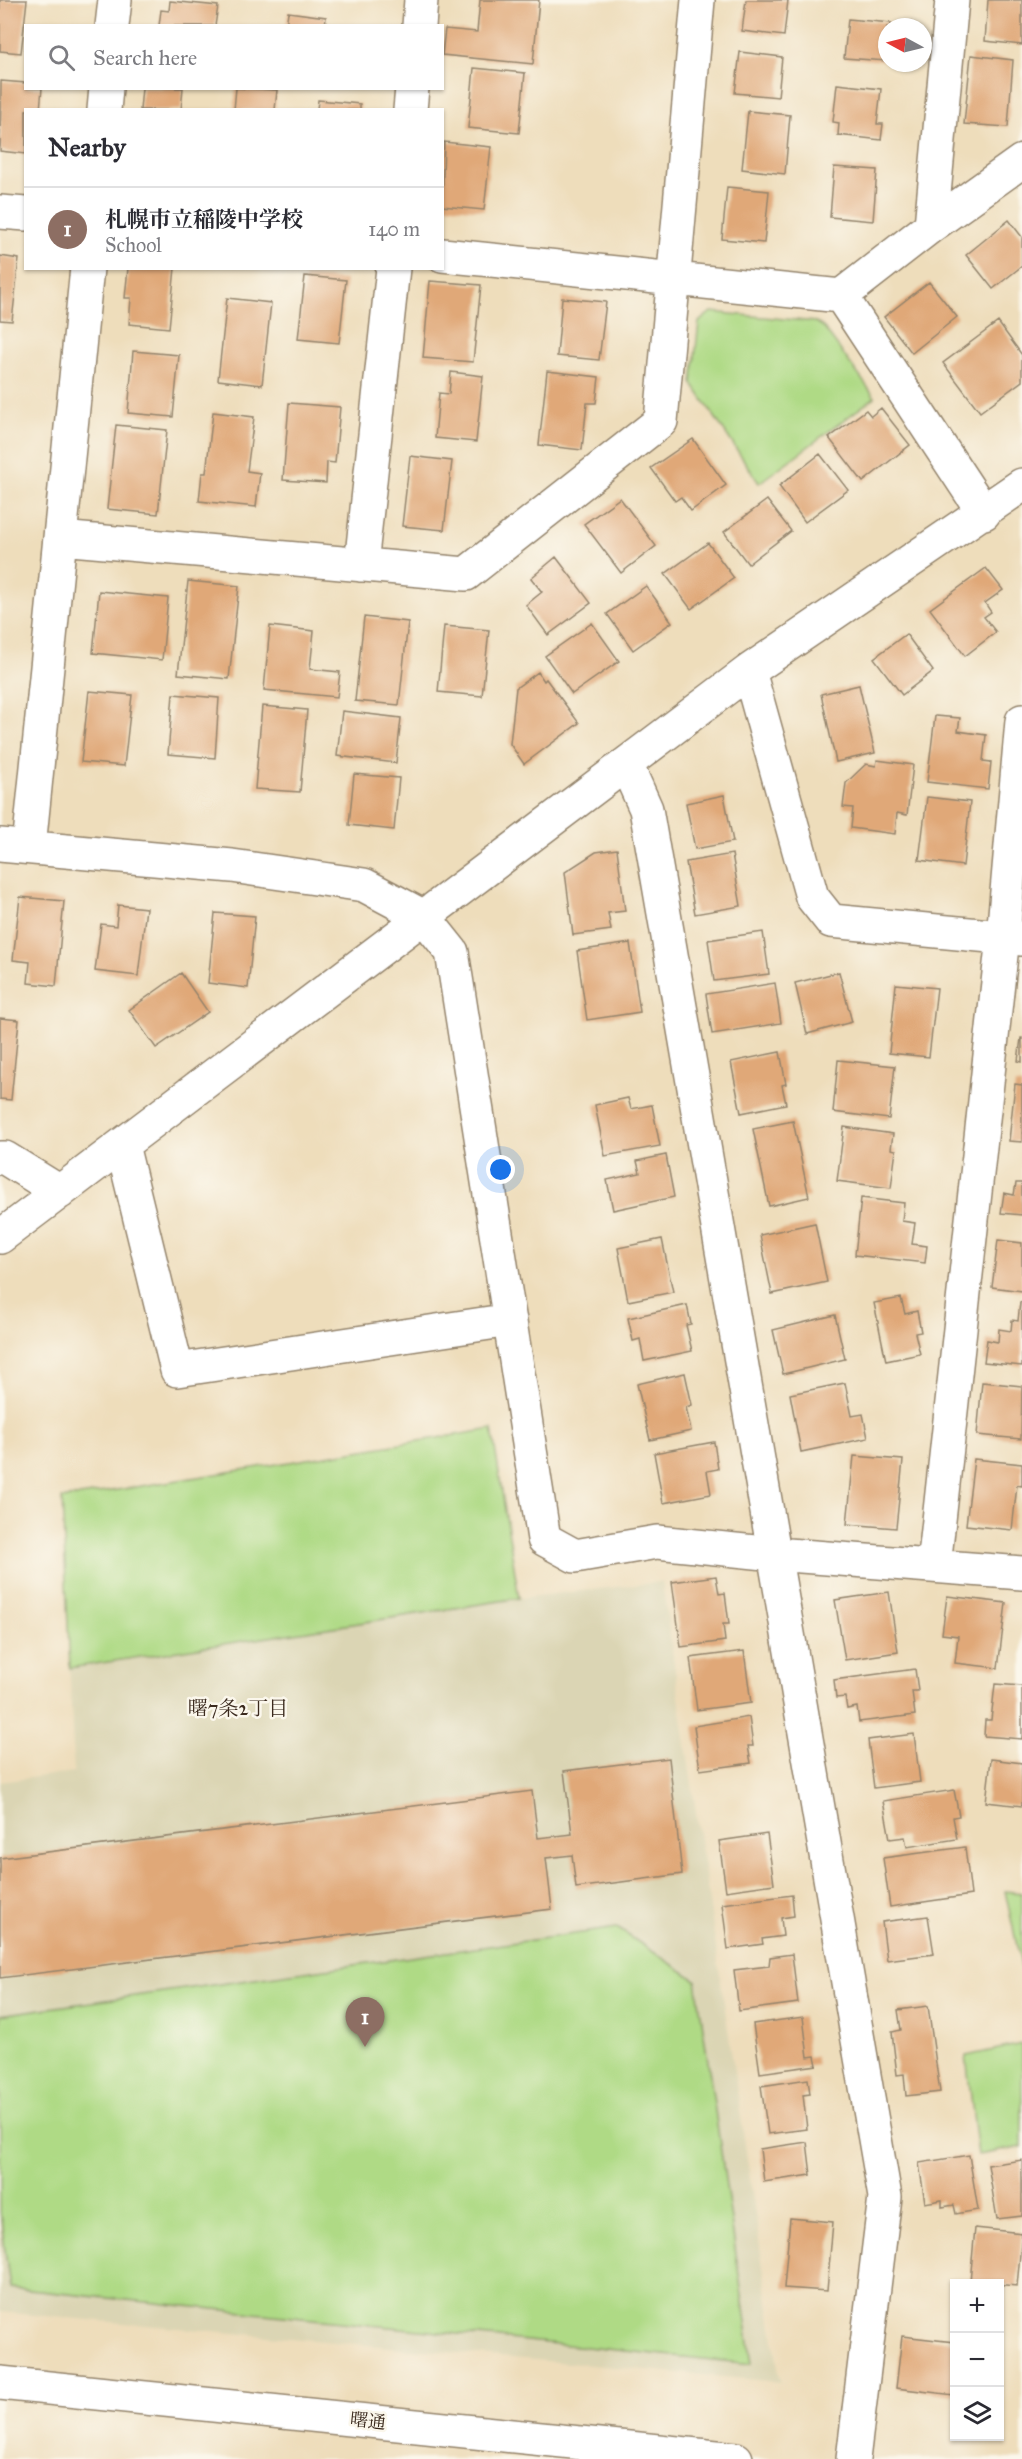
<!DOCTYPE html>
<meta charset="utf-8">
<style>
:root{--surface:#fff;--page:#f2f2f3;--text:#2b2b33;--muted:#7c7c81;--line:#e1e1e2;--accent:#0f766e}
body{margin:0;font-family:"IM FELL Great Primer","Noto Serif JP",serif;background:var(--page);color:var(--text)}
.controls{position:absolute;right:18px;bottom:18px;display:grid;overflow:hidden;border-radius:0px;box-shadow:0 2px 4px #0004}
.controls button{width:54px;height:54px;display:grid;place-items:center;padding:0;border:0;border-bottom:2px solid var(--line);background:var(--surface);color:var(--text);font:30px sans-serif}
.compass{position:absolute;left:878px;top:18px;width:54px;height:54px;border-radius:50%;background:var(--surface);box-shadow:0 2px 4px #0004;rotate:277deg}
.you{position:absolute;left:501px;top:1170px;width:21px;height:21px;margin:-15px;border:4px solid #fff;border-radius:50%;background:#1a73e8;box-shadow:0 0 0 9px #1a73e833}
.badge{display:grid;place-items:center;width:39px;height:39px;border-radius:50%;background:var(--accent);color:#fff;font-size:20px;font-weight:700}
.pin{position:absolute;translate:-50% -50px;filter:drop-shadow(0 2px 3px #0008)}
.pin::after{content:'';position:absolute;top:32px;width:21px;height:18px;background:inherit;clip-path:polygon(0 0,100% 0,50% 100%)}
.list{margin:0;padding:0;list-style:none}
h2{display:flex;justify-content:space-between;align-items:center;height:78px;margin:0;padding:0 24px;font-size:26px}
h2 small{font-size:20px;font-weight:400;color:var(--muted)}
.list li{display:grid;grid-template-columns:39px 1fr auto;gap:18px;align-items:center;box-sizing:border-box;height:84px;padding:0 24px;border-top:2px solid var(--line)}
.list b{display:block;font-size:22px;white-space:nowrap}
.list p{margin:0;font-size:20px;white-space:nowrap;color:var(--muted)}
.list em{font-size:20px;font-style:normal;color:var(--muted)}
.icon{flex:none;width:33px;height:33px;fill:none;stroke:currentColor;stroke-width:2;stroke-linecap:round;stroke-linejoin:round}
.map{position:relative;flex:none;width:1022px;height:2459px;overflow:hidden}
.search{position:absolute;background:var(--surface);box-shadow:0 2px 4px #0004;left:24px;top:24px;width:420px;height:66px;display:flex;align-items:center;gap:15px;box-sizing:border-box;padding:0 21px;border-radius:0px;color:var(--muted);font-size:22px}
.panel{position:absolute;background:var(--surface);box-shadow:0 2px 4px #0004;left:24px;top:108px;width:420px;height:162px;border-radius:0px}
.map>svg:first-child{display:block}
.built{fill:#dbd5b4}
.green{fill:#afda85;stroke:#758252;stroke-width:1.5}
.building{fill:#e0a878}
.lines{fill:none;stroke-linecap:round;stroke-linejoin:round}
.minor-casing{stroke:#94846c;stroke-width:36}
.minor{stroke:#fff;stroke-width:33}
.labels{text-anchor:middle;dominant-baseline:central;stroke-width:5;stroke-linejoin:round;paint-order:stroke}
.street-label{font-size:18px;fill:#3b2a1e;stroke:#fbf7ec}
.neighbourhood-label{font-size:20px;fill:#3b2a1e;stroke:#fbf7ec}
</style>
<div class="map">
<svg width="1022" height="2459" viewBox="0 0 1022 2459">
<rect width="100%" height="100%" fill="#fbf7ec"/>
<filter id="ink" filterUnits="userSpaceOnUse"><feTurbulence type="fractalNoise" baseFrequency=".0167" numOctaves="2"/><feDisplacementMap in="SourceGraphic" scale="12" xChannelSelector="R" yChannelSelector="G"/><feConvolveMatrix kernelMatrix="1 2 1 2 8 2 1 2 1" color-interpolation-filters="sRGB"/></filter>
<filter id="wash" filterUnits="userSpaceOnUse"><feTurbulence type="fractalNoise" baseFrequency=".008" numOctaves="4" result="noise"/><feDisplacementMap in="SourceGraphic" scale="24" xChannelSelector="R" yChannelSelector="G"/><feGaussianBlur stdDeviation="1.35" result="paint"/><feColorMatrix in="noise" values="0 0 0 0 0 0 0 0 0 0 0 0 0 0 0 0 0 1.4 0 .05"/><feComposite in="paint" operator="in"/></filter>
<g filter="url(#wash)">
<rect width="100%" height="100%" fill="#edb"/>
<!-- built -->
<path class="built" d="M492 1429 519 1598 662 1582 780 2382 0 2312V1782L74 1772 62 1499Z"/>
<!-- green -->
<path class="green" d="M711 312 816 322 824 328 875 397 759 483 692 383 699 322Z
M492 1429 519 1598 70 1668 62 1499Z
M1005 1891 1022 1893V1969Z
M617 1928 696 1980 752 2364 10 2288 0 2212V2015Z
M1022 2044V2147L978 2155 966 2056Z"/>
<g id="blocks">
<!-- building -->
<path class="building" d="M0 0H27L21 53 0 51Z
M480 0H539L533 64 442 55 445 29 477 32Z
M746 0H788L784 36 742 31Z
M988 0H1022V45L985 41Z
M170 1 218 6 215 26H159L161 10 169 11Z
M288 12 326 17 325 26H286Z
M848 19 891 23V27H887V61L844 58Z
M740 52 782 57 778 97 735 93Z
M971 55 1013 60 1008 127 964 124Z
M474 68 525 73 519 133 468 128Z
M1 81 26 83V88H42L40 110H26V154L0 151Z
M837 84 881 89 877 124H883L881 140 838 135 839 123 833 122Z
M142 88H183L181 110H140Z
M236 88 277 90 275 110H234Z
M318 100 360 104V110H317Z
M748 111 790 115 785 174 742 169Z
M444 142 491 147 484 210 442 206Z
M834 167 877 170 873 221 830 217Z
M727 187 769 191 764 243 722 239Z
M1009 220 1022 237V266L993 289 966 255Z
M0 256 19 259 12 321 0 320Z
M128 268H175L169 328 129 324 131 298H125Z
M305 276 346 280 339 343 298 339Z
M430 281 481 285 473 362 423 358Z
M929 282 957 317 912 353 884 317Z
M227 298 271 303 262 385 218 380Z
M562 298 606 302 599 360 557 356Z
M998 322 1022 355V381L980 412 943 363Z
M133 351 179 355 173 417 128 413Z
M547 371 599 377 596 403H587L582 450 539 445Z
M451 372 483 376 476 442 435 438 439 393 449 394Z
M289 403 340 407 335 463 327 462 326 483 283 480Z
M881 408 910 445 863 482 829 438 866 410 871 416Z
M213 412 254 417 247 471 260 473 256 507 199 501 202 473H206Z
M116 425 167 430 158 514 107 509Z
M693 439 726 485 691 511 681 497 675 501 651 468Z
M820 454 848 490 805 522 779 486Z
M410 456 452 461 444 530 402 526Z
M620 498 656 546 621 573 584 524Z
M767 500 791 531 748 564 724 532Z
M708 543 734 578 691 609 665 574Z
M556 557 591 603 548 635 526 605 542 592 531 578Z
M986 568 1003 590 985 603 991 612 984 617 996 632 965 656 930 609Z
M188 581 239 586 229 679 178 674Z
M646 586 672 622 633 650 607 614Z
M99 591 168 598 162 660 93 653Z
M364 617 408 622 399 705 355 701Z
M592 623 619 661 572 694 545 656Z
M270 626 314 631 310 669 340 672 337 697 264 690Z
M444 626 489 630 482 696 438 692Z
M906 634 933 671 902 695 874 658Z
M538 672 544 681 546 679 579 723 524 764 510 744 516 688Z
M859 685 875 753 836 762 821 694Z
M89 691 132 695 124 766 81 762Z
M173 694 219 698 215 758 168 754Z
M262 706 307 710 300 792 255 789Z
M342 711 401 718 396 763 337 756Z
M935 716 960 718 958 731 986 735 983 761 991 762 988 789 927 782Z
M877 760 913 765 907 815 897 813 895 834 851 828 853 808 843 807 846 783 866 764 876 766Z
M354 774 399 778 394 830 349 825Z
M724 795 733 842 695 849 686 803Z
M927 797 970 802 963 866 919 860Z
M617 849 625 911 608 913 611 930 573 935 565 872 596 852Z
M732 854 741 906 695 914 686 862Z
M20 897 64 901 56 986 28 983 30 962 13 960Z
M118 905 146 908 138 976 95 971 101 924 116 926Z
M215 913 255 916 248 988 208 983Z
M763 932 769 974 714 981 708 940Z
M630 943 640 1012 587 1020 577 951Z
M839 972 852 1022 807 1034 795 983Z
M181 973 208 1012 156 1048 129 1010Z
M775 983 781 1023 712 1034 706 994Z
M896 984 937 988 929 1057 889 1053Z
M0 1018 19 1020 11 1100 0 1099Z
M1021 1038H1022V1062L1018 1061Z
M780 1052 786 1084 782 1085 786 1104 741 1113 731 1062Z
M838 1060 895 1066 889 1119 833 1112Z
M1015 1084 1022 1085V1142L1009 1141Z
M628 1098 631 1109 652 1105 660 1146 605 1156 595 1105Z
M793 1121 809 1197 769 1206 753 1129Z
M844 1127 893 1134 891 1149 896 1150 891 1188 837 1181Z
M666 1155 674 1197 613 1210 607 1180 640 1173 637 1161Z
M1016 1183H1022V1215L1001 1213 1004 1193 1014 1195Z
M861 1198 904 1203 902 1221 915 1223 912 1244 927 1246 925 1263 855 1255Z
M815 1223 827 1282 772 1294 760 1235Z
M662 1239 673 1292 628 1301 618 1248Z
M998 1240 1022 1243V1291L992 1287Z
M901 1298 905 1314 917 1311 921 1332 915 1333 920 1354 886 1361 874 1303Z
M1020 1302H1022V1366L984 1362 987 1340 998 1342 999 1329 1011 1331 1012 1320 1018 1321Z
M687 1305 691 1324 686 1325 692 1351 644 1361 640 1339 633 1341 628 1318Z
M835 1315 845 1359 783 1374 773 1330Z
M685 1373 692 1405 686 1407 691 1431 650 1440 637 1384Z
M982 1382 1022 1386 1021 1439 977 1435Z
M845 1383 852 1416 863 1414 868 1438 801 1452 790 1394Z
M714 1442 718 1469 707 1471 711 1494 663 1503 654 1453Z
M854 1456 903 1460 896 1528 847 1524Z
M974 1459 1022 1464V1486L1017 1485 1012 1530 966 1525Z
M716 1576 719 1594 725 1593 729 1624H723L725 1641 681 1647 672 1582Z
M889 1592 898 1652 845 1660 835 1600Z
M947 1596 1006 1603 998 1668 955 1663 958 1636 942 1634Z
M744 1651 751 1703 697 1710 690 1658Z
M915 1669 918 1691H912L915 1715 859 1722 857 1707 847 1709 845 1697 836 1698 834 1680Z
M995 1684 1022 1686V1739L984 1736 985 1720H991Z
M749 1717 753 1746H748L751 1763 700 1770 694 1726Z
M914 1734 920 1782 874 1788 868 1740Z
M669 1758 682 1874 576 1888 572 1855 546 1858 552 1909 0 1978V1858L532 1791 538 1838 572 1834 564 1771Z
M991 1759 1022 1763V1806L986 1802Z
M954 1790 959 1816 953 1817 957 1839 907 1847 905 1837 890 1839 883 1801Z
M767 1834 774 1884 726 1891 719 1841Z
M965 1847 971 1895 890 1907 883 1858Z
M792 1895 794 1916 781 1918 783 1936 762 1939 763 1944 728 1949 722 1904Z
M928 1916 934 1954 887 1960 882 1922Z
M792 1954 798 2003 739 2011 734 1970 769 1966 770 1957Z
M928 2006 940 2092 906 2096 904 2074 897 2075 892 2032 901 2030 898 2010Z
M803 2017 808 2057 815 2056 817 2065 760 2073 753 2024Z
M808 2079 810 2094 803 2095 807 2129 768 2134 761 2086Z
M807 2142 811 2175 764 2182 760 2149Z
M969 2155 978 2210 956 2214 954 2205 942 2207V2200L925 2203 919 2163Z
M1022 2160V2216L997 2219 988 2165Z
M790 2218 833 2222 827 2291 784 2288Z
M975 2228 1022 2233 1017 2286 970 2282Z
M902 2336 954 2342V2395L896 2388Z"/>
</g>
</g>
<g filter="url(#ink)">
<use href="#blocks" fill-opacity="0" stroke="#94846c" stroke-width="1.5"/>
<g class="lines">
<!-- minor casing -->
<g class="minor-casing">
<path id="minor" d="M112 26 115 0
M419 26 421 0
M104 110 106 88
M410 110 412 88
M0 212 26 214
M931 226 952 0
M442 255 841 296 931 226 1022 161
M841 296 984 513
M60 538 466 574 661 421 698 0
M361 565 393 268
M749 671 812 897 831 921 1022 939
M626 764 646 809 885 2197 853 2459
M0 845 232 866 364 885 424 917 452 952 544 1539 575 1556 657 1542 775 1554 1022 1573
M29 847 87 268
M122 1145 177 1370 510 1320
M0 1158H5L60 1192
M0 1237 749 671 1022 485
M934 1566 1003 937 1022 721
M0 2383 736 2459"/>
</g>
<!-- minor -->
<use href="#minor" class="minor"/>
</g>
</g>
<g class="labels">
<!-- street labels -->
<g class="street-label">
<text transform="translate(368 2421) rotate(6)">曙通</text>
</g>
<!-- neighbourhood labels -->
<g class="neighbourhood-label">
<text x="238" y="1708">曙7条2丁目</text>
</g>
</g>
</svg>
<div class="controls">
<button>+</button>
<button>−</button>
<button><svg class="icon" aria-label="layers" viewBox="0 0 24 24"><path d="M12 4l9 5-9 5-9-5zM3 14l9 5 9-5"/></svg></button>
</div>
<svg class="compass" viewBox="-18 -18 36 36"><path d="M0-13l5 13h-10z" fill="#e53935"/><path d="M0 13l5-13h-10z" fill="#7c7c81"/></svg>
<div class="you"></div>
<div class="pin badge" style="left:365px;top:2047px;background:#8d6e63">1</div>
<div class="search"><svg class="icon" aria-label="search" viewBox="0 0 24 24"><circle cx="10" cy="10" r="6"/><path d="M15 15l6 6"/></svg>Search here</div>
<section class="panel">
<h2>Nearby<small></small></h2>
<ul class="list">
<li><span class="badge" style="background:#8d6e63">1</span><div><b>札幌市立稲陵中学校</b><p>School</p></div><em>140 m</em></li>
</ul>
</section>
</div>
